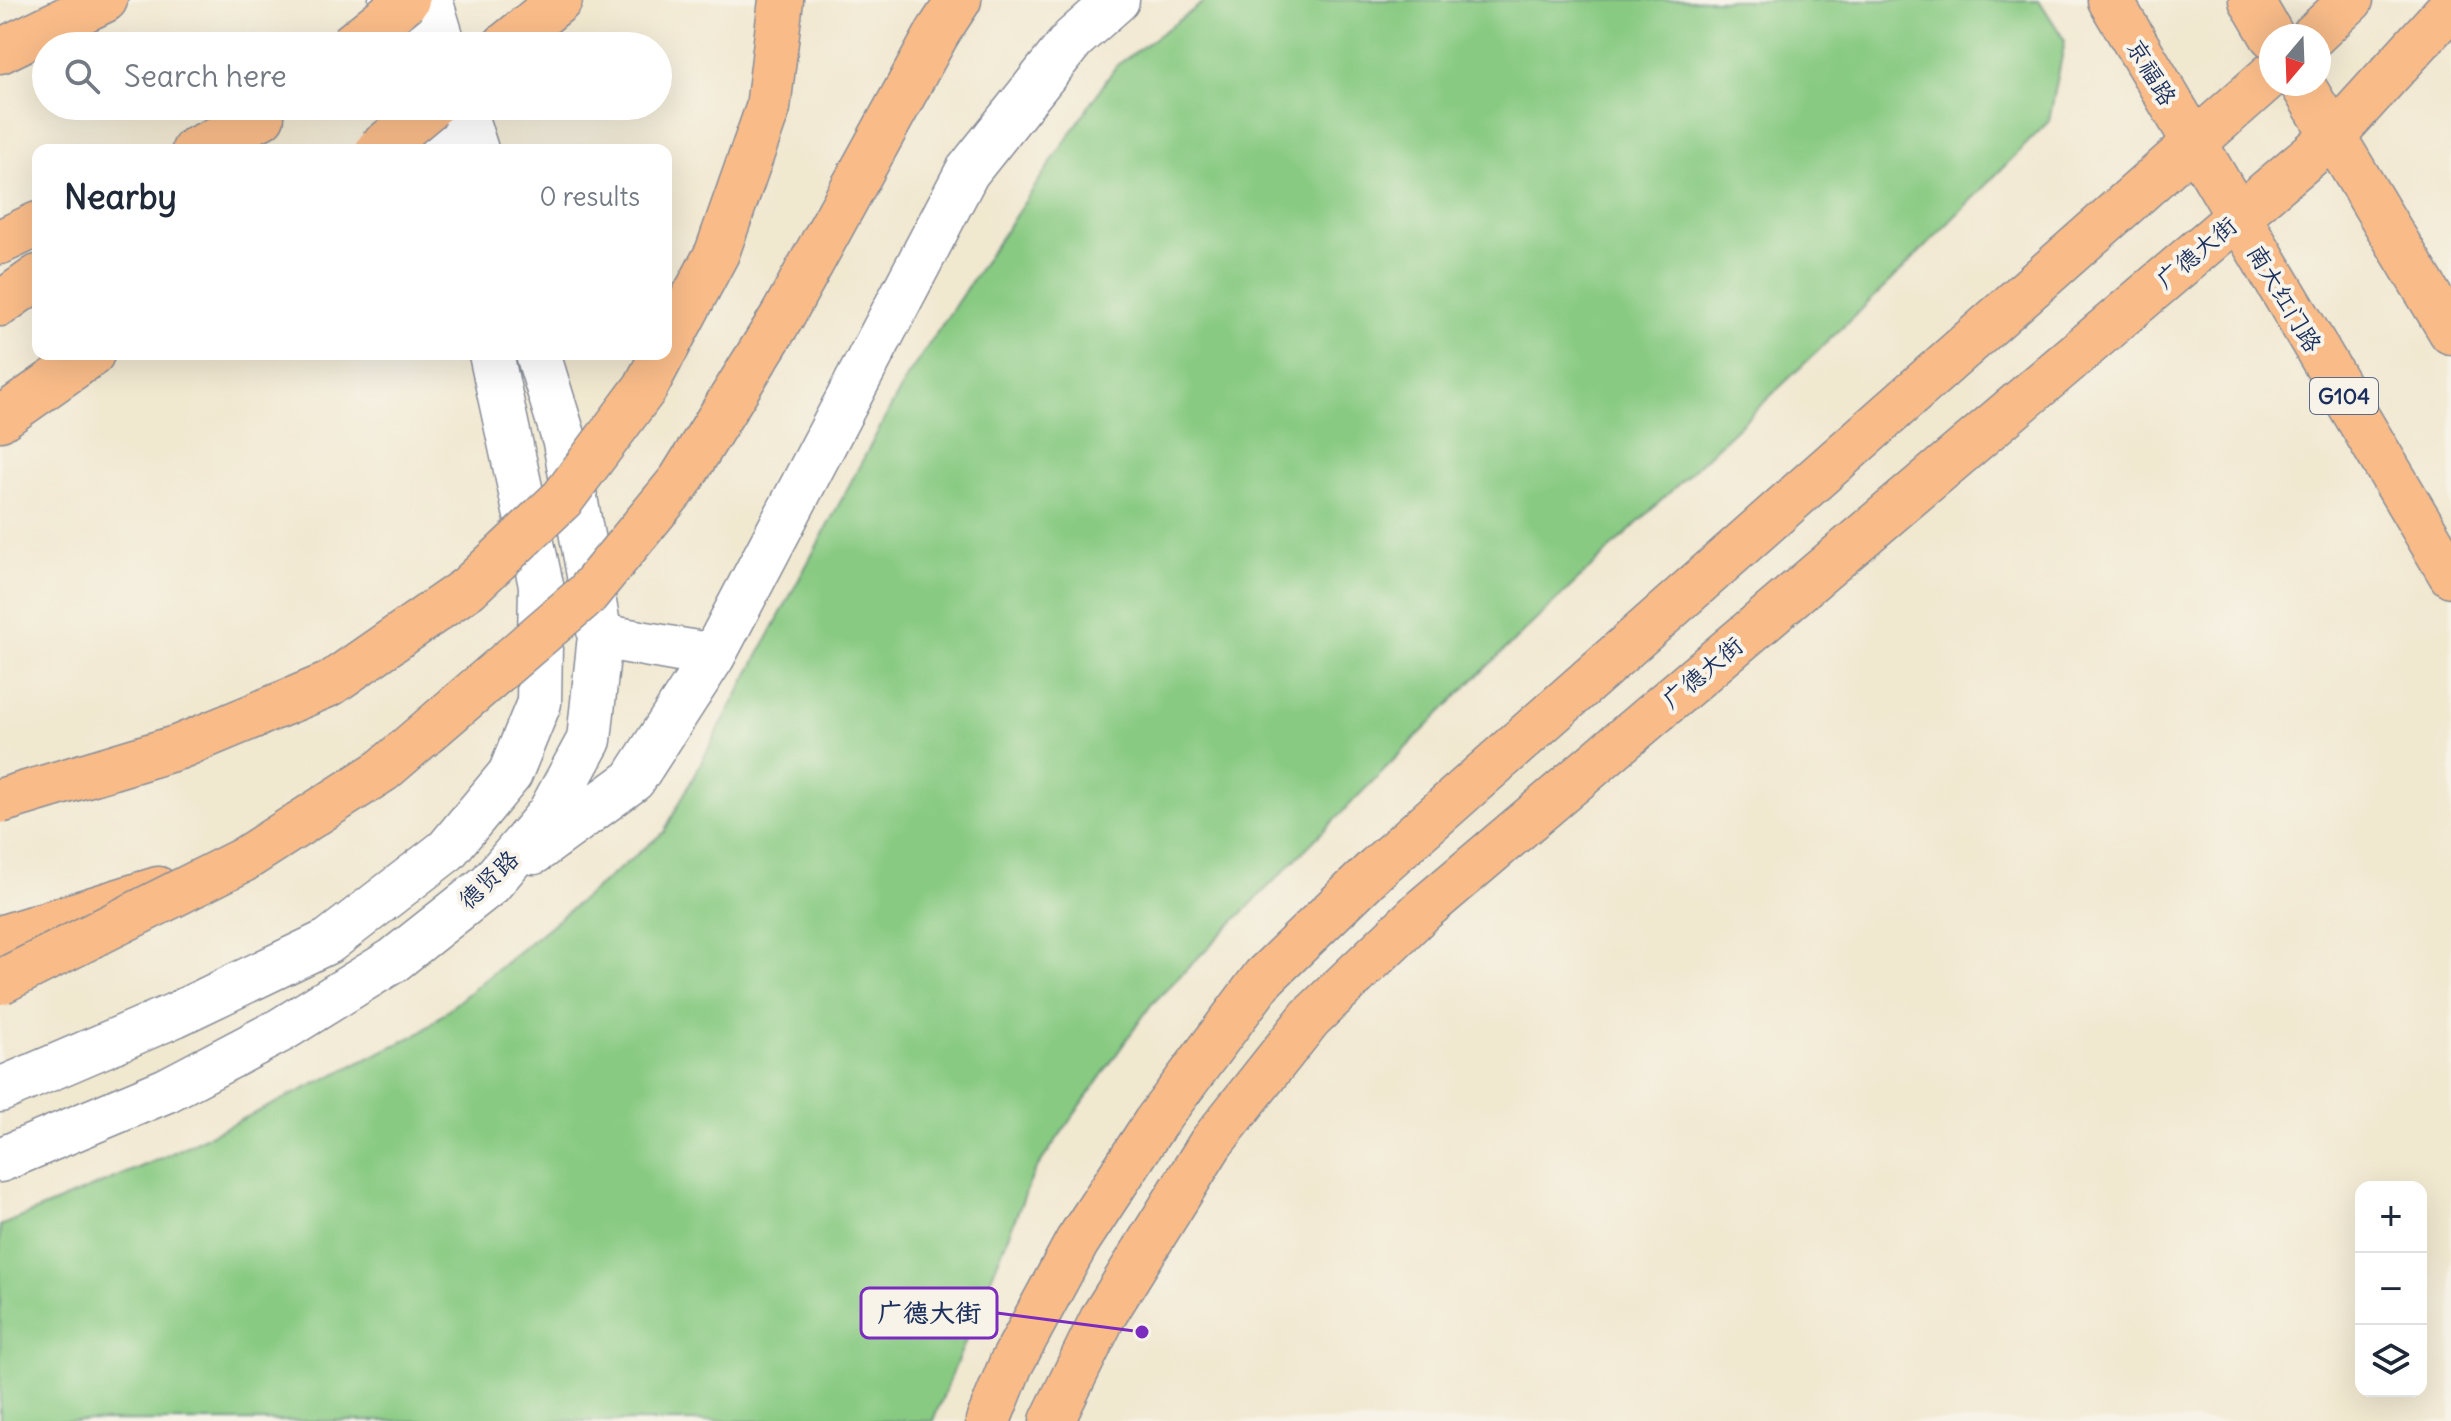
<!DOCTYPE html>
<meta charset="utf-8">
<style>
:root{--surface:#fff;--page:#f2f2f3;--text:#1f2937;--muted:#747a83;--line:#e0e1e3}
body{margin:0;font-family:Delius,"LXGW WenKai TC",sans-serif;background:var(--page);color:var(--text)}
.controls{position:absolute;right:24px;bottom:24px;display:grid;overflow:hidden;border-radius:16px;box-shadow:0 8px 32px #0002}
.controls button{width:72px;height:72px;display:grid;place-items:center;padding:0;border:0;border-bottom:2px solid var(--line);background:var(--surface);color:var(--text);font:40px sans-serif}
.compass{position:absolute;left:2259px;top:24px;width:72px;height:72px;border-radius:50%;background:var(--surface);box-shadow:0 8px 32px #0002;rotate:199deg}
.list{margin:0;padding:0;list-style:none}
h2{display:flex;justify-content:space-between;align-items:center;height:104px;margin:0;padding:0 32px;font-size:34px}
h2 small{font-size:26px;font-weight:400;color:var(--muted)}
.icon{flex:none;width:44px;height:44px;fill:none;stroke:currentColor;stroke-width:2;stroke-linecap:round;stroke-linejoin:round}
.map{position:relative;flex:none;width:2451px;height:1421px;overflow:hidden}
.search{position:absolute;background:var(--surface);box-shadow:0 8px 32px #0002;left:32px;top:32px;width:640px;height:88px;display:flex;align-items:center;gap:20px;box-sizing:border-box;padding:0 28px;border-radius:44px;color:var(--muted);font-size:30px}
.panel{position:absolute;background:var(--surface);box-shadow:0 8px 32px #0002;left:32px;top:144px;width:640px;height:216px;border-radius:16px}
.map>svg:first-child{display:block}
.green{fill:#88ca82;stroke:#527c70;stroke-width:2}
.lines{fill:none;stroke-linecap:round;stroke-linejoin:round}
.minor-casing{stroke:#868c97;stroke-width:47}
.major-casing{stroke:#868c97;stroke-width:47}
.highway-casing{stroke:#868c97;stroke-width:47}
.minor{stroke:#fff;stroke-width:44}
.major{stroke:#f9bc89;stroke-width:44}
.highway{stroke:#f9bc89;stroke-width:44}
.highway-bridge-casing{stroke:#868c97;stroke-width:47;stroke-linecap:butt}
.highway-bridge{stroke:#f9bc89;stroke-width:44}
.labels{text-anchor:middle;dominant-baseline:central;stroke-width:8;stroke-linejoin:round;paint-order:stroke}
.shield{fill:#f7f3e8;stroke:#5d6a87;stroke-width:2}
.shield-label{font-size:22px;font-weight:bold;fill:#1b2f5e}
.street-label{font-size:24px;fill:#1b2f5e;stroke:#f7f3e8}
.leader{fill:none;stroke:#7b2cbf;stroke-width:3}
.callout-dot{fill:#7b2cbf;stroke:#f7f3e8;stroke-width:3}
.callout{fill:#f7f3e8;stroke:#7b2cbf;stroke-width:3}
.callout-label{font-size:26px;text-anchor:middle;font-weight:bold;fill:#1b2f5e}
</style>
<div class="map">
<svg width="2451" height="1421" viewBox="0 0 2451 1421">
<rect width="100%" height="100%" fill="#f7f3e8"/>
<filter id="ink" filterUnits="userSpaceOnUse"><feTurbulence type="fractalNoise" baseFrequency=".0125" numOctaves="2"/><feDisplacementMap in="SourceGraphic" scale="16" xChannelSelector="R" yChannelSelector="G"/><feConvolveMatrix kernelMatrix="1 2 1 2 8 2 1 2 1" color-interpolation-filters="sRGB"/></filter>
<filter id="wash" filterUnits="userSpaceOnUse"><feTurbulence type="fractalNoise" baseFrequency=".006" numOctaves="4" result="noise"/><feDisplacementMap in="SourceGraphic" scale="32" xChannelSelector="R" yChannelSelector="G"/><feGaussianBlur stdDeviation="1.8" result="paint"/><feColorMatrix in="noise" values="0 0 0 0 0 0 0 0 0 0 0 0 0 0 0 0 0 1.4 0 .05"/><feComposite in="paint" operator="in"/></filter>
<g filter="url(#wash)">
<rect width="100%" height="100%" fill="#f1e8d0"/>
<!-- green -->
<path class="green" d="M1207 0H2039L2065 41 2049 121 1892 280 1470 683 1151 1005 1034 1172 933 1421H0V1226L162 1158 420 1033 664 832 907 377 1116 66Z"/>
</g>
<g filter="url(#ink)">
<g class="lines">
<!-- minor casing -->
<g class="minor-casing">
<path id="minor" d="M391 0 404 46
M430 0 444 46
M422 106 435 150
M462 106 476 150
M600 636 713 656
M534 852 633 780 713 656 967 172 1073 39 1117 0
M0 1090 175 1015 329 941 447 850 510 774 539 703 541 585 491 354
M0 1160 167 1090 281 1030 394 960 490 884 549 814 589 740 600 636 565 442 538 354"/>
</g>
<!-- major casing -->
<g class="major-casing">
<path id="major" d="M2313 36 2351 0
M988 1421 1011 1364 1077 1242 1155 1123 1264 977 1378 867 2271 75
M1052 1421 1103 1317 1211 1143 1310 1018 1424 909 2334 135 2451 6"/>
</g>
<!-- highway casing -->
<g class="highway-casing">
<path id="highway" d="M2110 0 2451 575
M2251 0 2272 36
M938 32 959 0
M504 46 560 0
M0 51 105 0
M2302 84 2451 332
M194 150 262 117
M0 242 38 224
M0 304 38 277
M666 349 717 253 768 108 781 0
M0 419 92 354
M0 938 158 889"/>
</g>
<!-- minor -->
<use href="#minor" class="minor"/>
<!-- major -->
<use href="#major" class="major"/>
<!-- highway -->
<use href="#highway" class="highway"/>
<!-- highway-bridge casing -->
<g class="highway-bridge-casing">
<path id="highway-bridge" d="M350 46 407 0
M378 150 431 106
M0 801 179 747 330 684 468 588 563 498 645 388 663 354
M0 982 243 860 383 770 587 594 680 481 783 315 938 32"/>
</g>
<!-- highway-bridge -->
<use href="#highway-bridge" class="highway-bridge"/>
</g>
</g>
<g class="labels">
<!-- shield labels -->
<rect class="shield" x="2310" y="378" width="68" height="36" rx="6"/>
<g class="shield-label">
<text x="2344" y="396">G104</text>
</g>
<!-- street labels -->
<g class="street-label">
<text transform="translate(2152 72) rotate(59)">京福路</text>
<text transform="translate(2196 252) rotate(-40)">广德大街</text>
<text transform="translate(2285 298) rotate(59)">南大红门路</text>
<text transform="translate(1702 672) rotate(-40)">广德大街</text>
<text transform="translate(488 879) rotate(-44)">德贤路</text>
</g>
</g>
<!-- callouts -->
<path class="leader" d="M1142 1332L997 1313"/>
<circle class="callout-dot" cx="1142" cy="1332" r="8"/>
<rect class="callout" x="861" y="1288" width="136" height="50" rx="8"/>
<g class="callout-label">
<text x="929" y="1322">广德大街</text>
</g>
</svg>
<div class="controls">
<button>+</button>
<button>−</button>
<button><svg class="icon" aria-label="layers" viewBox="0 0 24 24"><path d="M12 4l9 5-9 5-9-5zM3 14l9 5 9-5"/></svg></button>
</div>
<svg class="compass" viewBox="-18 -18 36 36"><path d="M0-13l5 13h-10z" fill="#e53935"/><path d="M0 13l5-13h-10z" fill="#747a83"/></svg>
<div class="search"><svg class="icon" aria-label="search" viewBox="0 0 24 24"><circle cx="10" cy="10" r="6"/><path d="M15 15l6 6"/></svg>Search here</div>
<section class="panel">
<h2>Nearby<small>0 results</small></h2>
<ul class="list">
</ul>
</section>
</div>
